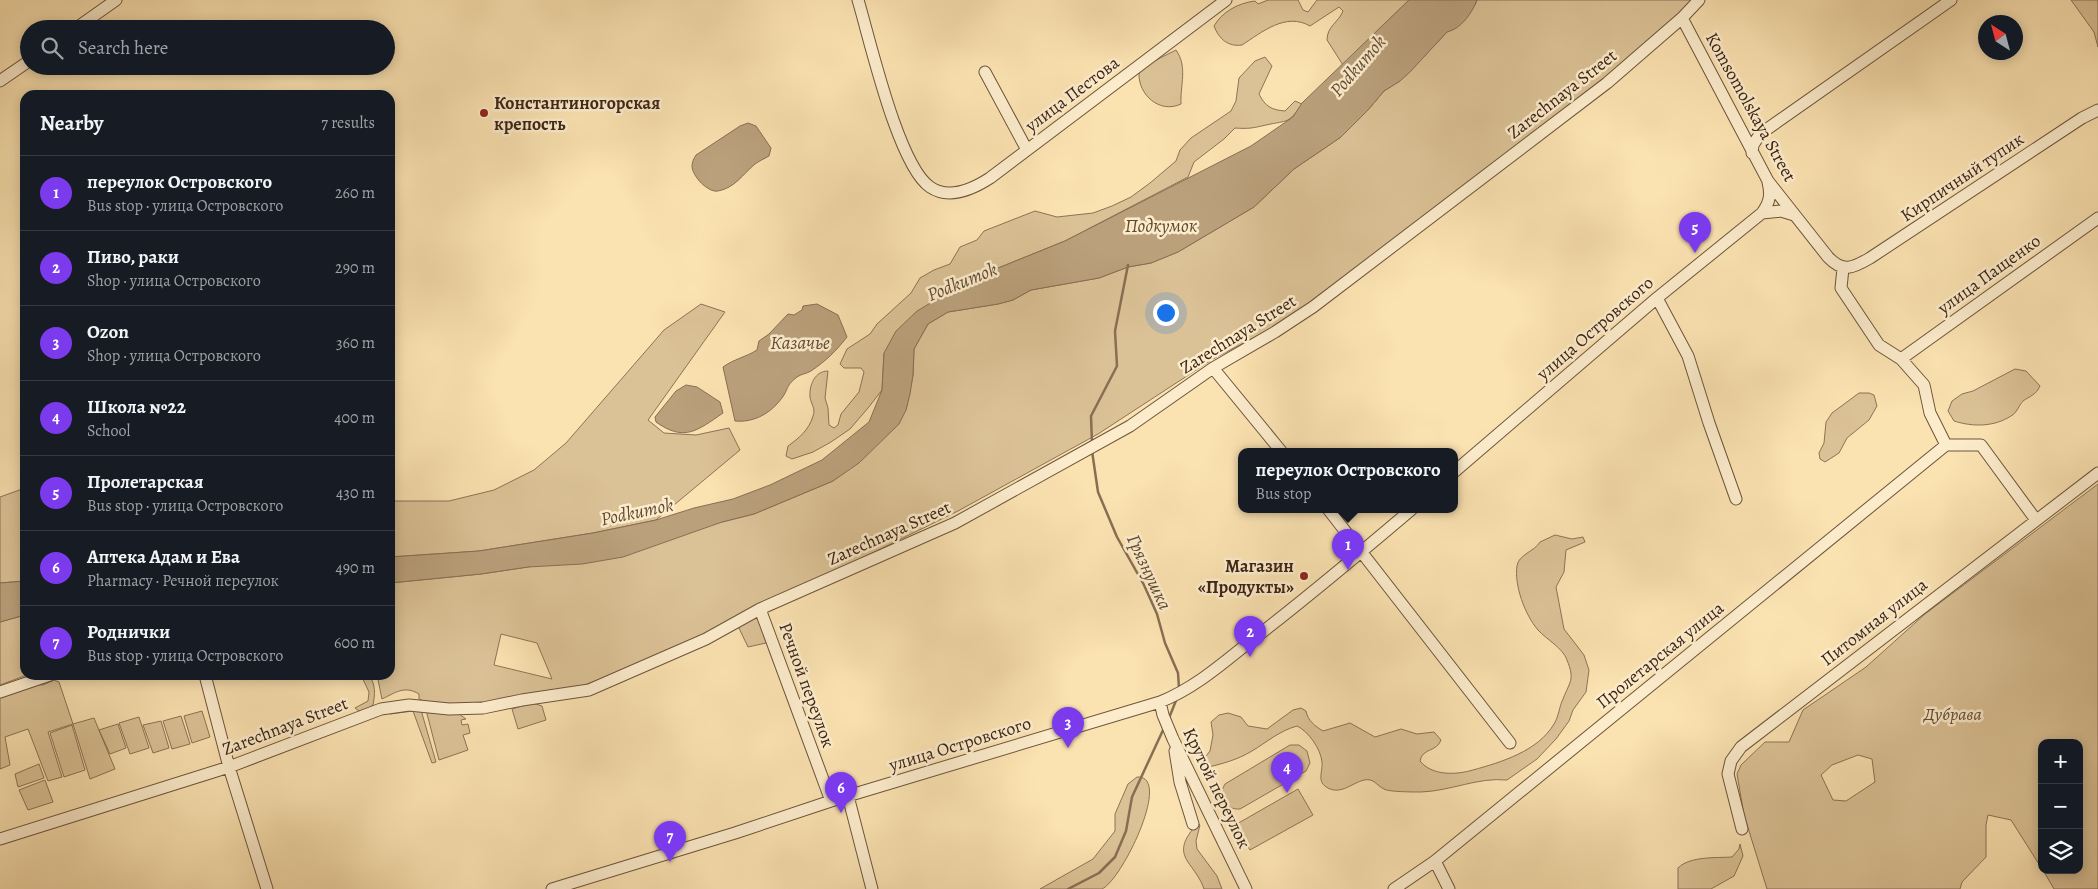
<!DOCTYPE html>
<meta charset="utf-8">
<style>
:root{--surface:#171b24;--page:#20242c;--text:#f1f3f6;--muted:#9ea1a6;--line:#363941;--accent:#7c3aed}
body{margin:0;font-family:Alegreya,serif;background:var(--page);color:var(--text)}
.controls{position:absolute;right:15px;bottom:15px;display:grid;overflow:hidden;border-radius:10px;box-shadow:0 2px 12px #0003}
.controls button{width:45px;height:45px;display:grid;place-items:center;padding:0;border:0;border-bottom:1px solid var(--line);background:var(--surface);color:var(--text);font:25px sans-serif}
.compass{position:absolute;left:1978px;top:15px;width:45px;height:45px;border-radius:50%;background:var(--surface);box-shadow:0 2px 12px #0003;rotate:324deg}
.you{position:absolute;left:1165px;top:312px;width:18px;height:18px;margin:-12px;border:4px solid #fff;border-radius:50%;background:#1a73e8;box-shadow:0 0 0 8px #1a73e833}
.badge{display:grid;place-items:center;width:32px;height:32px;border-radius:50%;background:var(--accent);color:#fff;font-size:16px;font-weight:700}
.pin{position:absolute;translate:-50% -41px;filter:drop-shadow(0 1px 2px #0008)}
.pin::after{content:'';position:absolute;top:26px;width:18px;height:15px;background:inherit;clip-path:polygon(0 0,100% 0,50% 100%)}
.popup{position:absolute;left:1238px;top:448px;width:220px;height:65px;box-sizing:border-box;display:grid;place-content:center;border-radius:10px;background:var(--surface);filter:drop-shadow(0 1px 4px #0005);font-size:16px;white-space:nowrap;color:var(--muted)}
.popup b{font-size:19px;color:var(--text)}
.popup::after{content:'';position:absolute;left:50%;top:100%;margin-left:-10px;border:10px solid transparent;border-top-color:var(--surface)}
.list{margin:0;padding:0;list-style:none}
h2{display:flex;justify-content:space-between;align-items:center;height:65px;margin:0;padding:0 20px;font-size:21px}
h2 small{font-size:16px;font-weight:400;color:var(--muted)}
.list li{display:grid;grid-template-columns:32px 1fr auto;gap:15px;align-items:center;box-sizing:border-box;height:75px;padding:0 20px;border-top:1px solid var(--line)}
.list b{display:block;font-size:19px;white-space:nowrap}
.list p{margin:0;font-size:16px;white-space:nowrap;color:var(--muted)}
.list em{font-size:16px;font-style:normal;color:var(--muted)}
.icon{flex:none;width:28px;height:28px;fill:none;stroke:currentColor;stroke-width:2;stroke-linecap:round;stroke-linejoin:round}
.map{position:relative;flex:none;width:2098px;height:889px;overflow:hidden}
.search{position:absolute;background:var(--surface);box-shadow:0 2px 12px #0003;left:20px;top:20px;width:375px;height:55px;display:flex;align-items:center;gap:12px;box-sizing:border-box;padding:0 18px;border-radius:28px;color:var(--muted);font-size:19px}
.panel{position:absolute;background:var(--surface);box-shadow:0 2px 12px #0003;left:20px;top:90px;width:375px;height:590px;border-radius:15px}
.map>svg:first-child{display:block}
.green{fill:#dbc296;stroke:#8c7356;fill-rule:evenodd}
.water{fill:#baa17c;stroke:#886f53}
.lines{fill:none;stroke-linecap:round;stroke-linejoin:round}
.stream{stroke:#886f53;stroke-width:2.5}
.minor-casing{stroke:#6c543c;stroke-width:13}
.minor{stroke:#fceccc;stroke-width:11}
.poi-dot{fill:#8f2418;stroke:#fceccc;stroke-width:2}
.labels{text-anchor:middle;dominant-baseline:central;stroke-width:5;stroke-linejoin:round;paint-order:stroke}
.street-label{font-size:18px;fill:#3c2415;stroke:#fceccc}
.poi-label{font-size:18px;font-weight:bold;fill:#3c2415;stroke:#fceccc;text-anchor:start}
.park-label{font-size:18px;font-style:italic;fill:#644c35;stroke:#fceccc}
.water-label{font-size:19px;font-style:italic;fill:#624a34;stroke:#fceccc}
</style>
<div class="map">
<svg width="2098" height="889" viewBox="0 0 2098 889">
<rect width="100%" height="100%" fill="#fbe2b1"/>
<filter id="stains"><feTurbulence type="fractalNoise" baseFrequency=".004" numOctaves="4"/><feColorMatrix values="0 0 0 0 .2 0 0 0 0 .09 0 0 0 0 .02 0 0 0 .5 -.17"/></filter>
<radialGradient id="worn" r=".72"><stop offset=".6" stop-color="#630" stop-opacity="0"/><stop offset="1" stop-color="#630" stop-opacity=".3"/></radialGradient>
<!-- green -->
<path class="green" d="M1268 0H1298L1303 10 1308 12 1317 0H1409L1343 65 1327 40C1327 26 1339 22 1343 11L1339 7 1310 26C1286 12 1262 32 1242 45 1228 47 1219 39 1214 26 1222 12 1238 3 1255 1L1258 4Z
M1477 0H1695L1597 86 1338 284 1276 326 1213 359 1098 434 958 511 703 636 598 680 569 691 493 703 430 704 419 699V694C404 685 395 693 382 699L377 675H390V583L481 574 528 567 722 522 754 514 833 481 906 410 913 375 914 349 928 324 948 312 998 304 1013 300 1031 290 1099 278 1128 267 1151 263 1178 252 1254 207 1294 169 1341 137 1368 110 1384 91 1400 81 1409 72 1447 32 1475 5ZM501 634 537 643 552 679 494 665Z
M2071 0H2098V47L2094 32Z
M1176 50C1188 67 1180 85 1181 104 1160 114 1138 95 1139 73L1148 64Z
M1265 57 1272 66 1259 94C1265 106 1271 110 1285 111L1295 101 1302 104C1288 124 1289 120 1266 125 1253 128 1249 129 1235 128L1224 139 1194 162 1188 177 1065 241 971 279 884 353 882 390 868 408 850 429 831 442 813 452 792 459 786 456 788 446C799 438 809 430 813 416 816 409 811 404 810 397 809 385 815 371 828 371L825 398 828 408 829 425 834 428 838 425 841 414 859 392 864 372 861 368H844L840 364 847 349 870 334 877 324 911 293 920 278 934 270 950 264 960 247 977 240 984 231 1035 211 1057 217 1093 213 1112 206 1131 197 1150 183 1176 161 1180 150 1191 138 1231 111 1236 101 1239 78 1255 61Z
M701 304 725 312 648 420 664 433 696 435 729 428 740 450 656 520 593 533 479 551 390 557V501H449L494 490 534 470 566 443 664 330Z
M2015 369 2026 371 2040 386C2036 395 2030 396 2023 401 2019 405 2017 413 2011 416 1994 427 1973 427 1954 421L1948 411 1952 401 1962 394 1973 391Z
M1859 393H1869L1874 395 1877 406 1869 420 1847 438 1839 453 1825 462 1820 459 1819 453 1824 443 1826 422 1832 413Z
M2098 484V889H2054L2043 870H2079V743H2042V869L2011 820 1988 815 1986 825V857L1962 882 1960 889H1767L1744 815 1737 774 1741 765 1765 742H1789L1803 710 1866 667 1925 614ZM1858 755 1872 759 1875 782 1846 801 1833 800 1821 775 1832 765Z
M25 488V581L0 583V497Z
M1555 535 1572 539 1583 537 1585 542 1566 550 1564 572 1556 587 1564 629 1584 655 1589 670 1586 692 1573 710 1569 721 1556 739 1537 759 1507 780C1478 777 1451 791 1421 792 1415 792 1388 792 1384 789 1376 785 1374 778 1364 780 1352 783 1341 795 1328 788 1316 782 1323 772 1322 762 1321 749 1308 731 1297 726 1279 731 1267 742 1252 751 1237 760 1222 764 1204 768L1203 760 1210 751 1213 735 1211 722 1219 715 1228 713 1241 717 1248 726 1267 729 1293 710 1301 708 1306 711C1308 721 1315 726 1323 731L1350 723 1375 737 1401 729 1417 734 1434 732 1441 740C1437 752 1422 748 1420 761 1432 776 1456 775 1473 770 1502 762 1538 751 1554 724 1559 716 1559 707 1563 699 1570 681 1575 680 1567 660 1563 648 1546 639 1538 630 1525 615 1514 585 1517 566 1518 555 1535 551 1540 542Z
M25 615V675H27L0 685V622Z
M754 617 760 621 768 640 766 643 748 647 738 626Z
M361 675H369C376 685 375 694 373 705L364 711H359L355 708 368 701 369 692Z
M54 680 59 682 73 724 48 732 62 777 48 781 28 729 5 737 10 765 0 769V696L32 684 43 685Z
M533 703 542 706 546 720 518 729 512 709Z
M394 710H421L436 762 432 763 413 711 390 714Z
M426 710 459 714 466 719 461 720 462 725 468 724 470 733 463 735 468 750 439 760Z
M202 711 210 737 192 743 184 716Z
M181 716 190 744 172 749 163 721Z
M139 717 149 748 130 754 119 723Z
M94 718 115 769 90 779 73 724Z
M161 721 169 748 153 753 143 725Z
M118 724 126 748 110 754 99 730Z
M72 725 85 770 64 777 50 733Z
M1290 745H1299L1307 751 1310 763 1306 771 1240 809C1225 810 1217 797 1225 784Z
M39 764 44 778 18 787 15 774Z
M1137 777C1173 775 1122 880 1102 889 1095 889 1051 889 1040 889L1093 859 1115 831V814L1128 784Z
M45 780 53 802 28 810 19 790Z
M1298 789 1313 815 1250 850 1235 825Z
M1198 823 1200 825 1196 841 1197 849 1217 876 1222 889H1204C1194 860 1167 857 1198 823Z
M1740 844 1743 856 1734 876 1711 889H1678V868C1690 856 1716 858 1732 857L1739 849Z"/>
<!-- water -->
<path class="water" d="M1409 0H1477C1472 13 1461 29 1447 32L1410 72 1400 81 1384 91 1368 110 1341 137 1294 169 1254 207 1178 252 1151 263 1128 267 1099 278 1031 290 1013 300 998 304 948 312 928 324 914 349 913 375 910 394 906 410 899 424 859 463 833 481 754 514 722 522 623 557 582 564 528 567 481 574 390 583V557L479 551 593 533 656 520 694 508 733 499 770 485 822 460 869 422 882 390 884 353 896 331 917 311 971 279 1065 241 1251 146 1293 117 1302 103Z
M748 123 756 126 771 148 769 156C764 159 759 161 755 164 743 174 735 188 718 191 708 193 692 176 692 166 692 162 694 158 696 155L740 126Z
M817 304 838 315 847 337C836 351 826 361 811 371 806 374 801 374 797 377 787 385 789 386 784 395 773 412 755 423 735 421L723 367C734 359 746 357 757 350L759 341 769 334 788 314 794 315 802 310 803 306Z
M686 385 697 387 720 402 723 413C697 431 684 442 656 422L655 417 676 391Z
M25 581V615L0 622V583Z"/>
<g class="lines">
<!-- stream -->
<path class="stream" d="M1092 443 1091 416 1117 366 1115 331 1128 265
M1092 451 1098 492 1117 537 1144 585 1157 614 1165 643 1178 673 1179 688
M1169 718 1177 698
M1068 889 1099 873 1115 857 1126 831 1132 797 1164 728"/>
<!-- minor casing -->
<g class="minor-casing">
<path id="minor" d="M858 0C870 40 898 165 930 187 949 200 973 189 990 178L1226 0
M1682 18 1768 181 1828 257C1843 273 1853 268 1870 258L2082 118 2098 110
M75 29 116 0
M985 72 1027 150
M0 81 29 61
M1752 153 1753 145 1760 134 1951 0
M1762 213 1781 211 1794 215
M1843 268 1841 288 1879 345 1901 359 1924 385 1930 413 1946 445H1981L2036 520
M1657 298 1688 356 1709 423 1736 499
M1901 359 2098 218
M1213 368 1281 451
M1454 472 1657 298 1762 213C1770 202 1771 195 1768 182
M1328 509 1510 743
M760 609 831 801
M205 675 229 767 267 889
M0 692 50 675
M1160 702 1163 715 1173 739 1246 889
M1175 751 1180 782 1193 824
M848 796 872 889
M1742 829 1728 774 1731 761 1741 747 2098 473
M0 839 229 767 381 709 409 705 449 709 483 708 522 700 589 690 706 639 760 609 955 523 1130 426 1213 368 1275 332 1313 307 1607 83 1682 18 1699 0
M1435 861 1449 889
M552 889 735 833 831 801 1160 702C1195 688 1223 663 1252 640 1307 598 1359 554 1412 509
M1394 889 1435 861 1946 445"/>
</g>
<!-- minor -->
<use href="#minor" class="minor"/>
</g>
<!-- markers -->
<g class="poi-dot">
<circle cx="484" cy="113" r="5"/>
<circle cx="1304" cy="576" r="5"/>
</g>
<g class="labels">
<!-- street labels -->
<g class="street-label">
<text transform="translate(1072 94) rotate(-37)">улица Пестова</text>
<text transform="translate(1562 94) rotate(-38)">Zarechnaya Street</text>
<text transform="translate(1751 107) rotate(61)">Komsomolskaya Street</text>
<text transform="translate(1962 177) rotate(-34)">Кирпичный тупик</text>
<text transform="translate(1989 274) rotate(-36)">улица Пащенко</text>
<text transform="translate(1595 328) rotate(-41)">улица Островского</text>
<text transform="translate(1238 334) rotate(-32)">Zarechnaya Street</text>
<text transform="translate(889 533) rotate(-24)">Zarechnaya Street</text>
<text transform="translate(1874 622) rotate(-38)">Питомная улица</text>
<text transform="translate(1660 655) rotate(-39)">Пролетарская улица</text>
<text transform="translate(807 685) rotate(70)">Речной переулок</text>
<text transform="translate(285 726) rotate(-21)">Zarechnaya Street</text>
<text transform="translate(960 744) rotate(-17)">улица Островского</text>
<text transform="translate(1217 788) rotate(64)">Крутой переулок</text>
</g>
<!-- poi labels -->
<g class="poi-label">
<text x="494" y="103">Константиногорская<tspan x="494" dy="21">крепость</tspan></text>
<text x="1294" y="566" text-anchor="end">Магазин<tspan x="1294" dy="21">«Продукты»</tspan></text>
</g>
<!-- park labels -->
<g class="park-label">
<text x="1953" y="714">Дубрава</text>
</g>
<!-- water labels -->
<g class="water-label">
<text transform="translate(1358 66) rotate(-49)">Podkumok</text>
<text x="1161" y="226">Подкумок</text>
<text transform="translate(962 282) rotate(-22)">Podkumok</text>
<text x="800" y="343">Казачье</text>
<text transform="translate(637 512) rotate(-12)">Podkumok</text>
<text transform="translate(1149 572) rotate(65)">Грязнушка</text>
</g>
</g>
<rect width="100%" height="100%" filter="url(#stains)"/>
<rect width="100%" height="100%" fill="url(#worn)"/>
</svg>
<div class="controls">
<button>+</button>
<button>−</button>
<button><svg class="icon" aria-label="layers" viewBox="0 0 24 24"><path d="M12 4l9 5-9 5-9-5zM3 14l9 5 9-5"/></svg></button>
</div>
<svg class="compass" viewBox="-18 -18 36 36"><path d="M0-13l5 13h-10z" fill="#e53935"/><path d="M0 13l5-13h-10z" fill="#9ea1a6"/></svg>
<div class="you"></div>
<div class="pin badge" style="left:1348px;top:570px">1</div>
<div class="popup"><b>переулок Островского</b>Bus stop</div>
<div class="pin badge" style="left:1250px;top:657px">2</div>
<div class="pin badge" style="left:1068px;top:748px">3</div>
<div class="pin badge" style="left:1287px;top:793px">4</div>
<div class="pin badge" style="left:1695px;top:253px">5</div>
<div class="pin badge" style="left:841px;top:813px">6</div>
<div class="pin badge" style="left:670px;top:862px">7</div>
<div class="search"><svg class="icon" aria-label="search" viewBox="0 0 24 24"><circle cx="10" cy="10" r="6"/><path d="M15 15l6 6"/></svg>Search here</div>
<section class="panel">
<h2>Nearby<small>7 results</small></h2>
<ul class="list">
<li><span class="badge">1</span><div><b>переулок Островского</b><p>Bus stop · улица Островского</p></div><em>260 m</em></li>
<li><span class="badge">2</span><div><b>Пиво, раки</b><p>Shop · улица Островского</p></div><em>290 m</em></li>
<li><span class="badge">3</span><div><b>Ozon</b><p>Shop · улица Островского</p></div><em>360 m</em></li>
<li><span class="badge">4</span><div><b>Школа №22</b><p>School</p></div><em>400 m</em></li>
<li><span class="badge">5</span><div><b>Пролетарская</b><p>Bus stop · улица Островского</p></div><em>430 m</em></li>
<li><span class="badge">6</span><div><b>Аптека Адам и Ева</b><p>Pharmacy · Речной переулок</p></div><em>490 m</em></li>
<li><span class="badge">7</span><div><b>Роднички</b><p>Bus stop · улица Островского</p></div><em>600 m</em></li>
</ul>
</section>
</div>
